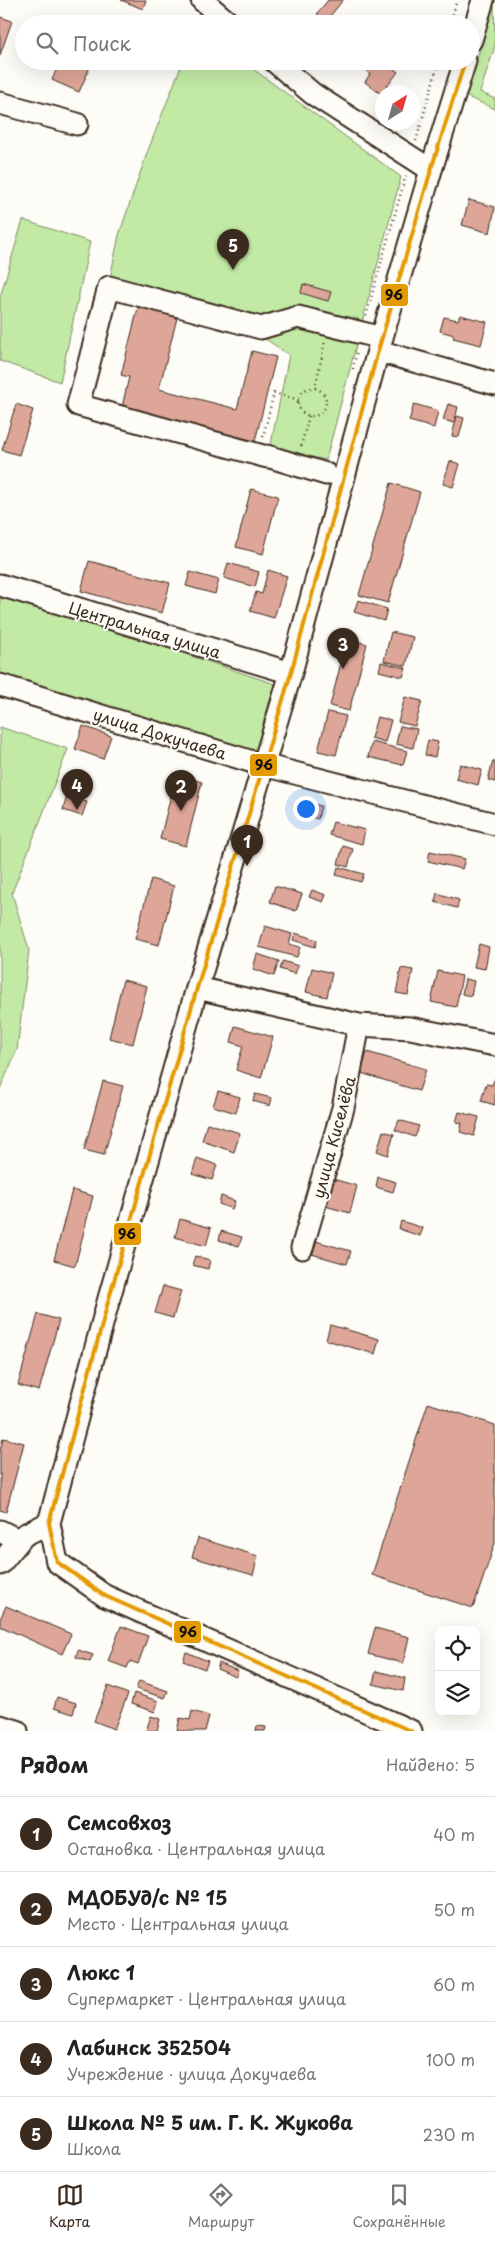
<!DOCTYPE html>
<html lang="ru">
<meta charset="utf-8">
<style>
:root{--surface:#fff;--page:#f2f2f2;--text:#222;--muted:#767676;--line:#e0e0e0;--accent:#3b2a1e}
body{margin:0;font-family:"Playpen Sans",sans-serif;background:var(--page);color:var(--text)}
.controls{position:absolute;right:15px;bottom:15px;display:grid;overflow:hidden;border-radius:10px;box-shadow:0 5px 20px #0002}
.controls button{width:45px;height:45px;display:grid;place-items:center;padding:0;border:0;border-bottom:1px solid var(--line);background:var(--surface);color:var(--text);font:25px sans-serif}
.compass{position:absolute;left:375px;top:85px;width:45px;height:45px;border-radius:50%;background:var(--surface);box-shadow:0 5px 20px #0002;rotate:37deg}
.you{position:absolute;left:305px;top:808px;width:18px;height:18px;margin:-12px;border:4px solid #fff;border-radius:50%;background:#1a73e8;box-shadow:0 0 0 8px #1a73e833}
.badge{display:grid;place-items:center;width:32px;height:32px;border-radius:50%;background:var(--accent);color:#fff;font-size:16px;font-weight:700}
.pin{position:absolute;translate:-50% -41px;filter:drop-shadow(0 1px 2px #0008)}
.pin::after{content:'';position:absolute;top:26px;width:18px;height:15px;background:inherit;clip-path:polygon(0 0,100% 0,50% 100%)}
.list{margin:0;padding:0;list-style:none}
h2{display:flex;justify-content:space-between;align-items:center;height:65px;margin:0;padding:0 20px;font-size:21px}
h2 small{font-size:16px;font-weight:400;color:var(--muted)}
.list li{display:grid;grid-template-columns:32px 1fr auto;gap:15px;align-items:center;box-sizing:border-box;height:75px;padding:0 20px;border-top:1px solid var(--line)}
.list b{display:block;font-size:19px;white-space:nowrap}
.list p{margin:0;font-size:16px;white-space:nowrap;color:var(--muted)}
.list em{font-size:16px;font-style:normal;color:var(--muted)}
.icon{flex:none;width:28px;height:28px;fill:none;stroke:currentColor;stroke-width:2;stroke-linecap:round;stroke-linejoin:round}
.map{position:relative;flex:none;width:495px;height:1731px;overflow:hidden}
.search{position:absolute;background:var(--surface);box-shadow:0 5px 20px #0002;left:15px;right:15px;top:15px;height:55px;display:flex;align-items:center;gap:12px;box-sizing:border-box;padding:0 18px;border-radius:28px;color:var(--muted);font-size:19px}
.sheet{height:440px;background:var(--surface)}
nav{display:flex;justify-content:space-around;align-items:center;box-sizing:border-box;height:70px;border-top:1px solid var(--line);background:var(--surface);font-size:14px;color:var(--muted)}
nav a{display:grid;justify-items:center;gap:2px}
nav .on{color:var(--accent)}
.map>svg:first-child{display:block}
.green{fill:#c2eaa5;stroke:#7e8a62}
.building{fill:#dea699;stroke:#3b2a1e}
.lines{fill:none;stroke-linecap:round;stroke-linejoin:round}
.minor-casing{stroke:#3b2a1e;stroke-width:25}
.path{stroke:#3b2a1e;stroke-width:2.5;stroke-dasharray:1 4;stroke-linecap:butt}
.minor{stroke:#fdfcf7;stroke-width:21}
.bus-1-casing{stroke:#fdfcf7;stroke-width:8}
.bus-1{stroke:#e49a03;stroke-width:4}
.labels{text-anchor:middle;dominant-baseline:central;stroke-width:4;stroke-linejoin:round;paint-order:stroke}
.street-label{font-size:16px;fill:#3b2a1e;stroke:#fdfcf7}
.line-badge{stroke:#fdfcf7;stroke-width:2}
.pale-badge-label{font-size:14px;text-anchor:middle;font-weight:bold;fill:#111}
</style>
<div class="map">
<svg width="495" height="1731" viewBox="0 0 495 1731">
<rect width="100%" height="100%" fill="#fdfcf7"/>
<filter id="ink" filterUnits="userSpaceOnUse"><feTurbulence type="fractalNoise" baseFrequency=".02" numOctaves="2"/><feDisplacementMap in="SourceGraphic" scale="10" xChannelSelector="R" yChannelSelector="G"/><feConvolveMatrix kernelMatrix="1 2 1 2 8 2 1 2 1" color-interpolation-filters="sRGB"/></filter>
<g filter="url(#ink)">
<!-- green -->
<path class="green" d="M494 0 495 46 480 92 495 99V109L463 95 469 86Z
M183 61H242L401 177 361 326 261 321 109 283 119 235 147 153Z
M23 220 90 242 60 382 0 361V297Z
M299 325 358 338 326 460 270 449 289 355 264 338Z
M3 598 113 630 275 684 265 716 257 756 0 673V599Z
M0 727 68 749 12 893 29 950 17 1050 0 1089Z"/>
<!-- building -->
<path class="building" d="M121 0H146L143 9Z
M328 0H343L326 21 317 14Z
M0 17 12 21 0 55Z
M60 61H77L90 67 79 92 52 80Z
M373 61H383L398 72 381 94 365 82 370 74 366 71Z
M469 200 495 207 490 233 462 225Z
M303 284 331 292 328 301 301 293Z
M140 300 179 310 159 389 237 409 252 351 276 357 255 441 122 407 129 377 121 375Z
M460 315 487 322 481 345 453 338 454 335 440 331 444 317 458 320Z
M16 404 33 410 19 455 2 450Z
M414 404 438 411 434 428 409 421Z
M448 404 458 407 454 423 443 420Z
M457 416 464 418 459 437 452 436Z
M450 461 460 464 453 487 443 484Z
M391 483 420 492 388 603 359 595Z
M251 489 278 496 263 554 236 547Z
M89 561 170 583 162 613 81 591Z
M228 563 259 572 255 587 224 578Z
M268 570 287 576 274 618 250 611 256 592 262 594Z
M190 572 219 580 215 594 186 586Z
M358 600 387 609 384 621 354 612Z
M391 632 413 637 406 666 384 661Z
M347 639 367 644 349 711 330 706Z
M381 662 406 668 403 677 379 671Z
M405 697 422 701 415 726 398 722Z
M328 712 346 716 336 755 318 751Z
M377 717 391 720 385 742 371 738Z
M83 726 111 736 103 759 75 749Z
M400 726 417 729 413 748 396 744Z
M428 740 438 742 435 757 425 755Z
M372 742 407 751 403 765 368 757Z
M493 761H495V782L488 780Z
M460 764 482 770 478 785 456 779Z
M176 775 202 782 186 846 160 839Z
M67 796 87 802 82 816 63 810Z
M308 802 321 806 318 819 305 816Z
M333 822 365 830 362 844 329 835Z
M343 846 353 849 348 867 338 864Z
M430 851 465 859 462 869 428 861Z
M338 867 364 874 361 882 336 875Z
M151 879 174 886 159 945 135 939Z
M275 886 302 894 296 911 270 902Z
M312 890 326 895 323 902 309 897Z
M437 893 459 900 457 908 435 902Z
M265 926 292 934 289 944 300 947 297 957 259 947Z
M295 933 317 940 315 947 293 940Z
M479 944 489 947 485 969 474 967Z
M257 954 279 961 274 976 253 969Z
M283 961 298 966 295 974 280 969Z
M312 968 332 973 327 997 306 992Z
M401 968 413 970 408 995 396 993Z
M438 971 462 976 456 1007 431 1002Z
M465 979 474 981 471 996 462 994Z
M123 980 147 986 133 1044 109 1038Z
M235 1026 273 1037 261 1078 236 1070 243 1046 231 1042Z
M367 1052 426 1069 419 1091 361 1073Z
M495 1078V1105L481 1101 486 1084 492 1085Z
M103 1081 123 1086 104 1155 84 1150Z
M218 1091 240 1097 236 1113 213 1106Z
M255 1094 272 1098 270 1106 253 1101Z
M459 1112 479 1117 474 1136 460 1132 462 1123 456 1122Z
M399 1120 419 1126 415 1137 395 1130Z
M207 1123 240 1133 234 1152 202 1141Z
M383 1131 394 1134 388 1155 377 1151Z
M197 1158 217 1165 212 1180 192 1174Z
M378 1177 396 1182 393 1192 376 1187Z
M333 1179 357 1186 350 1213 325 1206Z
M72 1190 93 1196 75 1266 54 1260Z
M221 1196 235 1201 232 1209 219 1204Z
M180 1219 211 1228 206 1246 175 1237Z
M401 1221 423 1228 420 1236 399 1229Z
M221 1231 242 1237 239 1246 219 1240Z
M312 1240 351 1251 347 1264 308 1253Z
M195 1256 210 1260 208 1269 192 1265Z
M163 1286 181 1291 173 1318 155 1313Z
M38 1314 59 1320 39 1391 18 1385Z
M330 1325 379 1339 375 1354 326 1340Z
M428 1403 495 1425V1543L473 1608 372 1575Z
M3 1438 24 1443 6 1512 0 1510V1451Z
M198 1538 258 1556 253 1575 192 1557Z
M6 1606 71 1634 62 1654 0 1626V1619Z
M121 1626 148 1636 138 1664 130 1661 127 1668 108 1661Z
M375 1628 409 1637 403 1663 368 1654Z
M78 1650 93 1655 90 1662 76 1657Z
M186 1652 208 1661 205 1669 183 1661Z
M219 1663 238 1671 236 1677 217 1669Z
M376 1671 405 1678 403 1691 373 1684Z
M139 1681 168 1691 165 1698 136 1689Z
M108 1686 128 1694 114 1729 94 1721Z
M134 1693 158 1701 155 1712 131 1704Z
M57 1697 76 1703 73 1714 54 1708Z
M192 1711 209 1716 205 1731H177L180 1718 190 1720Z
M151 1716 160 1719 157 1731H146Z
M257 1726 266 1727 265 1731H256Z"/>
<g class="lines">
<!-- minor casing -->
<g class="minor-casing">
<path id="minor" d="M202 0 230 24
M471 40 483 0
M274 61 313 94 431 170
M0 103 77 124
M378 351 495 384
M267 456 326 474
M267 457 78 405 109 287 261 328 298 317 382 338
M0 585 291 673
M0 685 263 765 495 824
M197 988 359 1025 410 1028 495 1045
M302 1248 343 1108 359 1025
M0 1531 18 1540
M0 1564 24 1535 49 1523
M0 1726 17 1731
M411 1731 105 1596 57 1562 49 1523 108 1302 197 988 291 673 378 351 431 170 465 61"/>
</g>
<!-- path -->
<path class="path" d="M450 24 457 0
M416 141 439 61
M366 316 406 175
M353 369 357 350
M315 388 325 341
M298 402a14 14 0 1 1 28 0a14 14 0 1 1-28 0Z
M263 437 274 393 299 400
M301 446 309 416"/>
<!-- minor -->
<use href="#minor" class="minor"/>
<!-- bus-1 casing -->
<g class="bus-1-casing">
<path id="bus-1" d="M411 1731 105 1596 57 1562 49 1523 108 1302 197 988 291 673 378 351 431 170 465 61"/>
</g>
<!-- bus-1 -->
<use href="#bus-1" class="bus-1"/>
</g>
</g>
<g class="labels">
<!-- street labels -->
<g class="street-label">
<text transform="translate(145 629) rotate(17)">Центральная улица</text>
<text transform="translate(160 733) rotate(17)">улица Докучаева</text>
<text transform="translate(333 1137) rotate(-75)">улица Киселёва</text>
</g>
</g>
<g class="line-badge">
<rect x="380" y="283" width="29" height="24" rx="5" fill="#e49a03"/>
<rect x="249" y="753" width="29" height="24" rx="5" fill="#e49a03"/>
<rect x="113" y="1222" width="29" height="24" rx="5" fill="#e49a03"/>
<rect x="173" y="1620" width="29" height="24" rx="5" fill="#e49a03"/>
</g>
<g class="pale-badge-label">
<text x="394" y="300">96</text>
<text x="264" y="770">96</text>
<text x="127" y="1239">96</text>
<text x="188" y="1637">96</text>
</g>
</svg>
<div class="controls">
<button><svg class="icon" aria-label="locate" viewBox="0 0 24 24"><circle cx="12" cy="12" r="6"/><path d="M12 2v4M12 18v4M2 12h4M18 12h4"/></svg></button>
<button><svg class="icon" aria-label="layers" viewBox="0 0 24 24"><path d="M12 4l9 5-9 5-9-5zM3 14l9 5 9-5"/></svg></button>
</div>
<svg class="compass" viewBox="-18 -18 36 36"><path d="M0-13l5 13h-10z" fill="#e53935"/><path d="M0 13l5-13h-10z" fill="#767676"/></svg>
<div class="you"></div>
<div class="pin badge" style="left:247px;top:866px">1</div>
<div class="pin badge" style="left:181px;top:811px">2</div>
<div class="pin badge" style="left:343px;top:669px">3</div>
<div class="pin badge" style="left:77px;top:810px">4</div>
<div class="pin badge" style="left:233px;top:270px">5</div>
<div class="search"><svg class="icon" aria-label="search" viewBox="0 0 24 24"><circle cx="10" cy="10" r="6"/><path d="M15 15l6 6"/></svg>Поиск</div>
</div>
<section class="sheet">
<h2>Рядом<small>Найдено: 5</small></h2>
<ul class="list">
<li><span class="badge">1</span><div><b>Семсовхоз</b><p>Остановка · Центральная улица</p></div><em>40 m</em></li>
<li><span class="badge">2</span><div><b>МДОБУд/с № 15</b><p>Место · Центральная улица</p></div><em>50 m</em></li>
<li><span class="badge">3</span><div><b>Люкс 1</b><p>Супермаркет · Центральная улица</p></div><em>60 m</em></li>
<li><span class="badge">4</span><div><b>Лабинск 352504</b><p>Учреждение · улица Докучаева</p></div><em>100 m</em></li>
<li><span class="badge">5</span><div><b>Школа № 5 им. Г. К. Жукова</b><p>Школа</p></div><em>230 m</em></li>
</ul>
</section>
<nav>
<a class="on"><svg class="icon" aria-label="map" viewBox="0 0 24 24"><path d="M3 6l6-2 6 2 6-2v14l-6 2-6-2-6 2zM9 4v14M15 6v14"/></svg>Карта</a>
<a><svg class="icon" aria-label="directions" viewBox="0 0 24 24"><path d="M12 3l9 9-9 9-9-9zM9 14v-3h6M13 9l2 2-2 2"/></svg>Маршрут</a>
<a><svg class="icon" aria-label="saved" viewBox="0 0 24 24"><path d="M7 4h10v16l-5-4-5 4z"/></svg>Сохранённые</a>
</nav>
